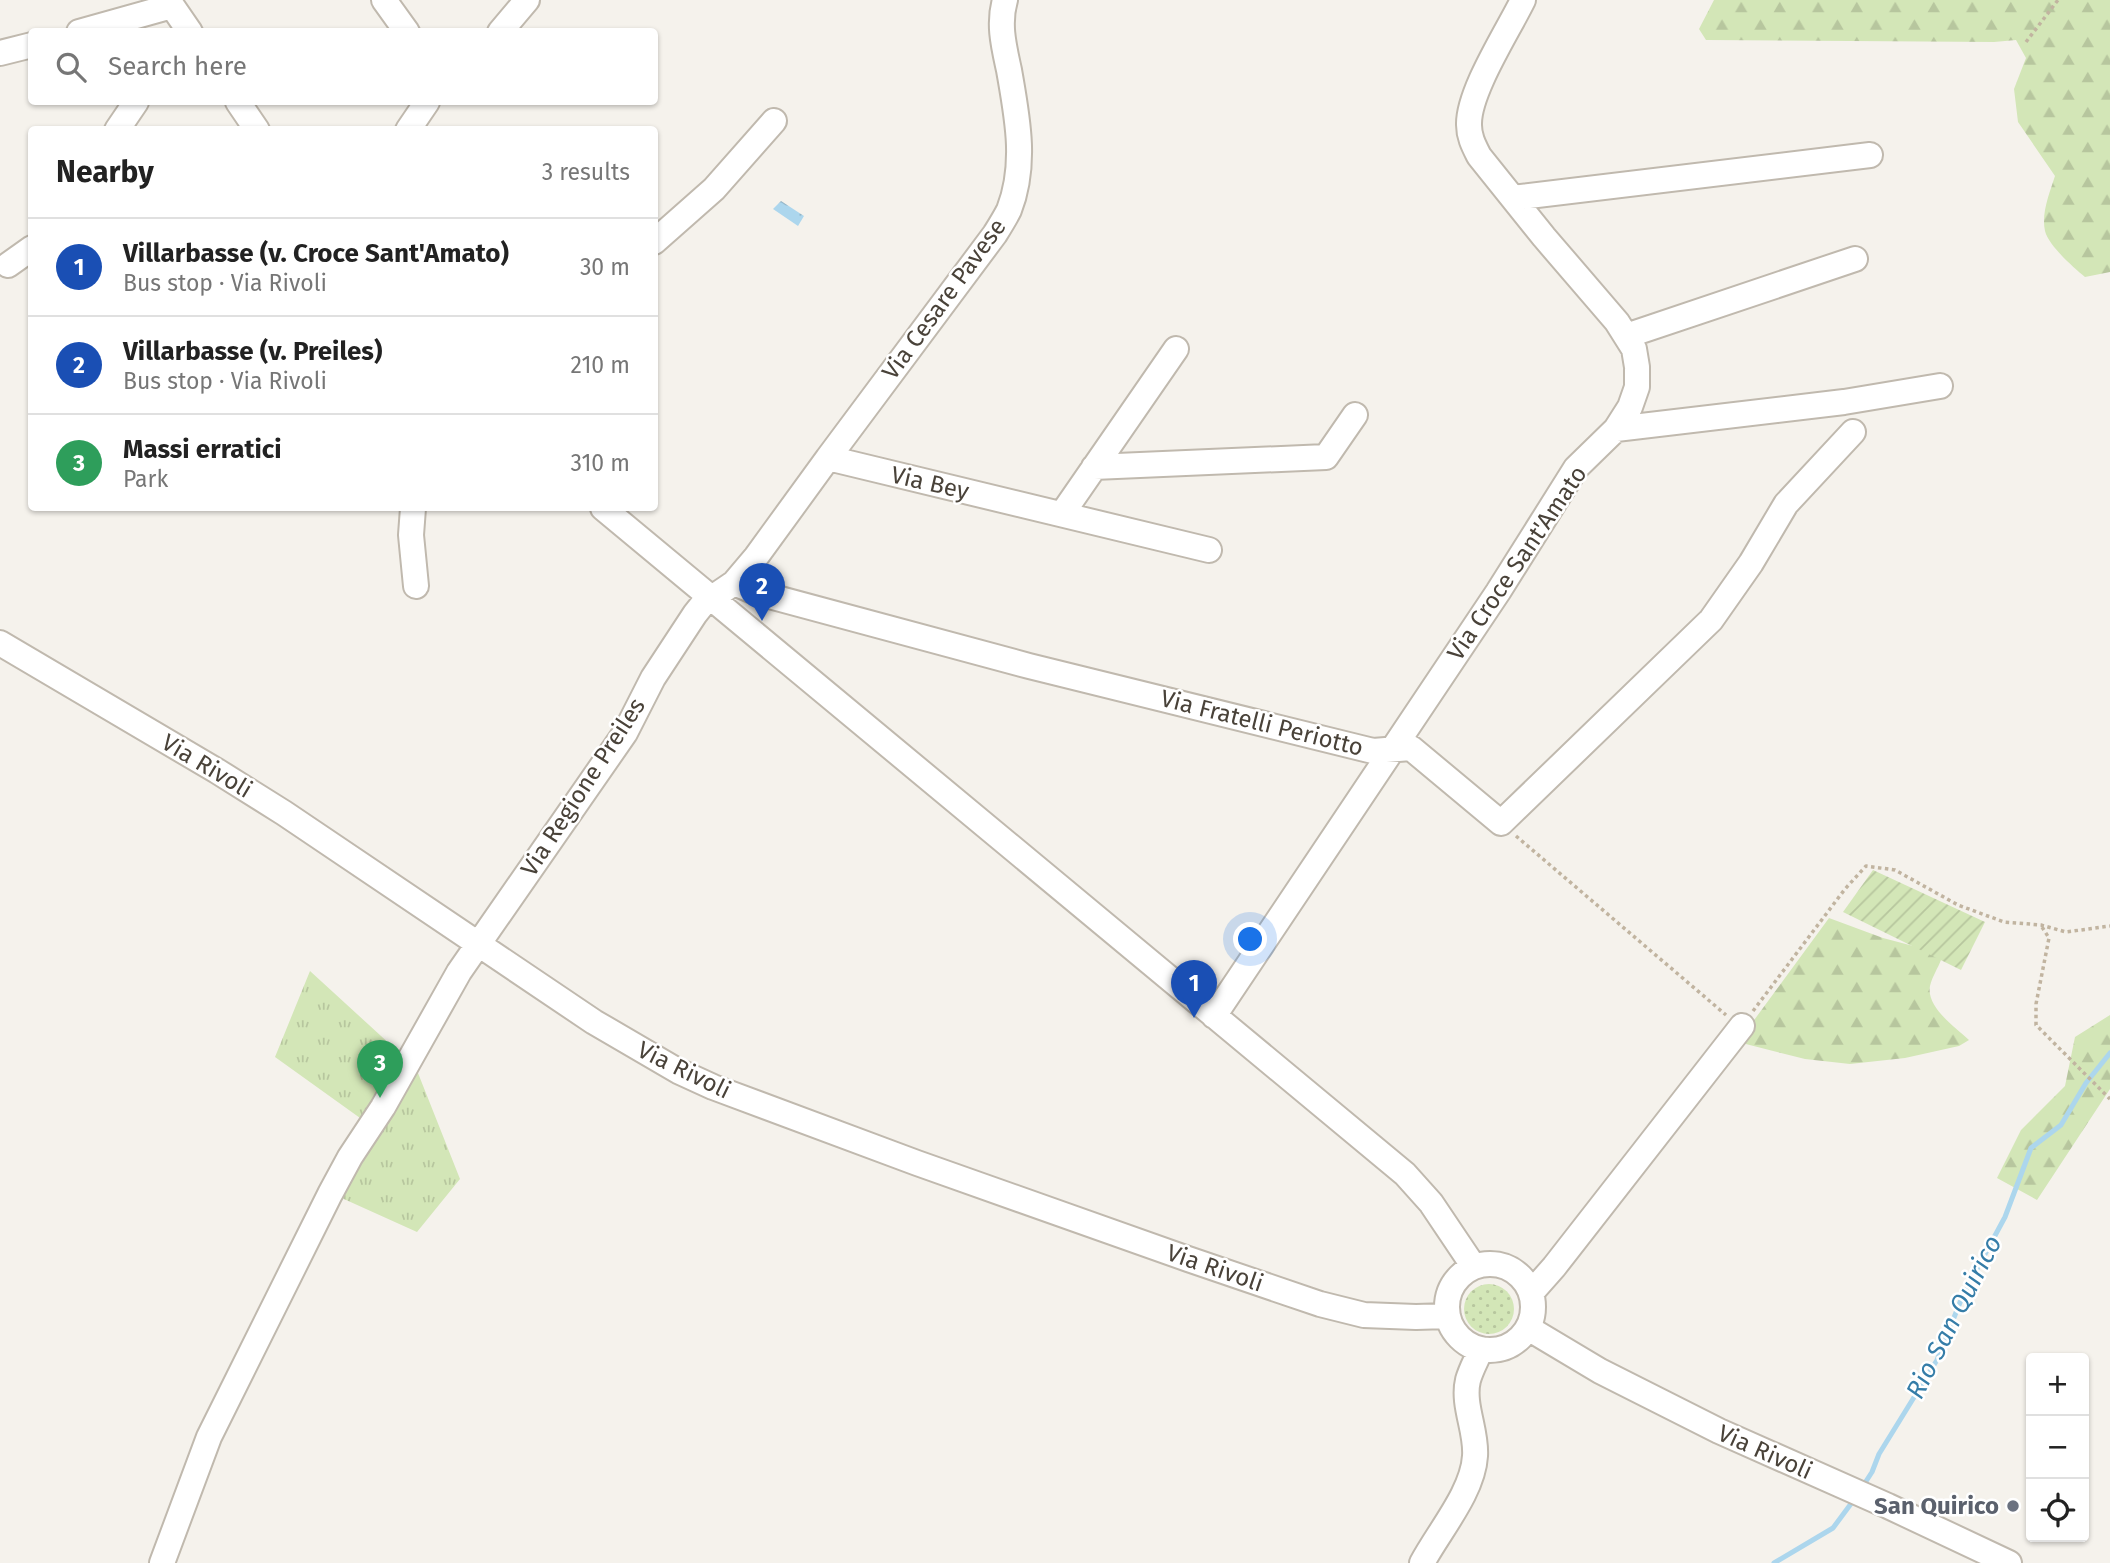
<!DOCTYPE html>
<meta charset="utf-8">
<style>
:root{--surface:#fff;--page:#f6f6f6;--text:#222;--muted:#767676;--line:#e0e0e0;--accent:#0f766e}
body{margin:0;font-family:"Fira Sans",sans-serif;background:var(--page);color:var(--text)}
.controls{position:absolute;right:21px;bottom:21px;display:grid;overflow:hidden;border-radius:7px;box-shadow:0 2px 5px #0004}
.controls button{width:63px;height:63px;display:grid;place-items:center;padding:0;border:0;border-bottom:2px solid var(--line);background:var(--surface);color:var(--text);font:35px sans-serif}
.you{position:absolute;left:1251px;top:940px;width:24px;height:24px;margin:-18px;border:5px solid #fff;border-radius:50%;background:#1a73e8;box-shadow:0 0 0 10px #1a73e833}
.badge{display:grid;place-items:center;width:46px;height:46px;border-radius:50%;background:var(--accent);color:#fff;font-size:23px;font-weight:700}
.pin{position:absolute;translate:-50% -58px;filter:drop-shadow(0 2px 4px #0008)}
.pin::after{content:'';position:absolute;top:37px;width:24px;height:21px;background:inherit;clip-path:polygon(0 0,100% 0,50% 100%)}
.list{margin:0;padding:0;list-style:none}
h2{display:flex;justify-content:space-between;align-items:center;height:91px;margin:0;padding:0 28px;font-size:30px}
h2 small{font-size:23px;font-weight:400;color:var(--muted)}
.list li{display:grid;grid-template-columns:46px 1fr auto;gap:21px;align-items:center;box-sizing:border-box;height:98px;padding:0 28px;border-top:2px solid var(--line)}
.list b{display:block;font-size:26px;white-space:nowrap}
.list p{margin:0;font-size:23px;white-space:nowrap;color:var(--muted)}
.list em{font-size:23px;font-style:normal;color:var(--muted)}
.icon{flex:none;width:38px;height:38px;fill:none;stroke:currentColor;stroke-width:2;stroke-linecap:round;stroke-linejoin:round}
.map{position:relative;flex:none;width:2110px;height:1563px;overflow:hidden}
.search{position:absolute;background:var(--surface);box-shadow:0 2px 5px #0004;left:28px;top:28px;width:630px;height:77px;display:flex;align-items:center;gap:18px;box-sizing:border-box;padding:0 24px;border-radius:7px;color:var(--muted);font-size:26px}
.panel{position:absolute;background:var(--surface);box-shadow:0 2px 5px #0004;left:28px;top:126px;width:630px;height:385px;border-radius:7px}
.map>svg:first-child{display:block}
.grass{fill:url(#grass-dots)}
.forest{fill:url(#forest-firs)}
.park{fill:url(#park-tufts)}
.garden{fill:url(#garden-furrows)}
.water{fill:url(#water-ripples)}
.lines{fill:none;stroke-linecap:round;stroke-linejoin:round}
.stream{stroke:#acd6ed;stroke-width:5}
.minor-casing{stroke:#c0b9ae;stroke-width:28}
.path{stroke:#c1b4a0;stroke-width:3.5;stroke-dasharray:3.5 3.5;stroke-linecap:butt}
.minor{stroke:#fff;stroke-width:24}
.worship-dot{fill:#6b7280;stroke:#fff;stroke-width:2.5}
.labels{text-anchor:middle;dominant-baseline:central;stroke-width:5;stroke-linejoin:round;paint-order:stroke}
.street-label{font-size:24px;fill:#494239;stroke:#fff}
.worship-label{font-size:24px;font-weight:bold;fill:#5b616d;stroke:#fff;text-anchor:end}
.water-label{font-size:26px;font-style:italic;fill:#357da8;stroke:#fff}
</style>
<div class="map">
<svg width="2110" height="1563" viewBox="0 0 2110 1563">
<defs>
<pattern id="grass-dots" width="8" height="8" patternUnits="userSpaceOnUse" patternTransform="scale(1.75)"><rect width="8" height="8" fill="#d3e6b7"/><path d="M2 2h.1M6 6h.1" fill="none" stroke="#b7c69e" stroke-width="1.8" stroke-linecap="round"/></pattern>
<pattern id="forest-firs" width="22" height="20" patternUnits="userSpaceOnUse" patternTransform="scale(1.75)"><rect width="22" height="20" fill="#d3e6b7"/><path d="M5 1l3.5 6h-7zM16 11l3.5 6h-7z" fill="#b7c69e"/></pattern>
<pattern id="park-tufts" width="24" height="20" patternUnits="userSpaceOnUse" patternTransform="scale(1.75)"><rect width="24" height="20" fill="#d3e6b7"/><path d="M3 7l-1-3M5 7V3M7 7l1-3M15 17l-1-3M17 17v-4M19 17l1-3" fill="none" stroke="#b7c69e"/></pattern>
<pattern id="garden-furrows" width="10" height="10" patternUnits="userSpaceOnUse" patternTransform="scale(1.75)"><rect width="10" height="10" fill="#d3e6b7"/><path d="M-1 1l2-2M0 10L10 0M9 11l2-2" fill="none" stroke="#b7c69e"/></pattern>
<pattern id="water-ripples" width="26" height="14" patternUnits="userSpaceOnUse" patternTransform="scale(1.75)"><rect width="26" height="14" fill="#acd6ed"/><path d="M2 4q2-2 4 0t4 0M15 11q2-2 4 0t4 0" fill="none" stroke="#8eafc1"/></pattern>
</defs>
<rect width="100%" height="100%" fill="#f5f2ec"/>
<!-- grass -->
<path class="grass" d="M1464 1309a25 25 0 1 1 50 0a25 25 0 1 1-50 0Z"/>
<!-- forest -->
<path class="forest" d="M1714 0H2110V272L2085 277C2073 267 2049 246 2045 231 2041 213 2050 192 2055 176L2018 122 2014 89 2026 58 2016 40 1994 42 1706 40 1699 29Z
M1829 918 1883 938 1936 952 1941 960C1938 968 1932 977 1930 986 1926 1007 1955 1027 1969 1040L1959 1046 1905 1058 1850 1064 1805 1059 1738 1042Z
M2110 1015V1089L2037 1200 1997 1178 2021 1130 2065 1086 2075 1037Z"/>
<!-- park -->
<path class="park" d="M310 971 416 1068 460 1179 417 1232 335 1195 374 1128 275 1057Z"/>
<!-- garden -->
<path class="garden" d="M1873 870 1985 922 1961 970 1843 912Z"/>
<!-- water -->
<path class="water" d="M781 201 804 216 798 226 773 209Z"/>
<g class="lines">
<!-- stream -->
<path class="stream" d="M1863 1486 1872 1472 1879 1454 1937 1360 1963 1295 2005 1217 2031 1148 2061 1125 2086 1083 2110 1053
M1774 1563 1833 1528 1856 1497"/>
<!-- minor casing -->
<g class="minor-casing">
<path id="minor" d="M168 0 190 32
M384 0 407 32
M79 32 172 6
M500 32 527 0
M0 53 32 45
M238 102 257 130
M117 130 136 102
M408 130 427 102
M1513 198 1870 155
M654 242 714 189 774 121
M8 265 32 248
M1626 336 1855 259
M1616 429 1844 402 1940 386
M828 458 995 234C1000 226 1005 218 1009 210 1027 164 1017 116 1009 70 1004 47 998 24 1005 0
M1094 467 1326 457 1355 415
M413 508 411 535 416 586
M603 508 1405 1174 1431 1203 1474 1267
M1062 514 1176 349
M734 583 758 593 1029 666 1373 751 1411 748 1501 823 1711 620 1751 563 1786 504 1853 432
M0 643 217 771 284 813 594 1022 678 1071 713 1087 917 1163 1188 1259 1320 1304 1364 1315 1416 1317 1448 1316
M1214 1016 1498 592 1576 468 1616 429 1630 407 1637 387V367L1634 349 1617 322 1544 237 1479 156C1474 146 1469 137 1469 125 1468 92 1508 31 1523 0
M1447 1307a43 43 0 1 1 86 0a43 43 0 1 1-86 0Z
M1531 1293 1554 1267 1742 1026
M1528 1328 1600 1371 1719 1431 1888 1506 2009 1563
M162 1563 209 1437 330 1194 350 1157 383 1107 459 972 625 733 653 678 695 614 703 604 734 583 756 557 828 458 1209 550
M1422 1563C1439 1531 1473 1492 1475 1456 1477 1431 1462 1405 1468 1380 1471 1369 1477 1359 1481 1349"/>
</g>
<!-- path -->
<path class="path" d="M2026 42 2058 0
M1516 836 1726 1015
M2042 927 2049 938 2036 1004V1025L2110 1099
M1753 1011 1845 889 1866 866 1895 870 1958 905 2004 922 2041 925 2066 932 2110 926"/>
<!-- minor -->
<use href="#minor" class="minor"/>
</g>
<!-- markers -->
<circle class="worship-dot" cx="2013" cy="1506" r="7"/>
<g class="labels">
<!-- street labels -->
<g class="street-label">
<text transform="translate(944 299) rotate(-54)">Via Cesare Pavese</text>
<text transform="translate(930 483) rotate(13)">Via Bey</text>
<text transform="translate(1517 563) rotate(-56)">Via Croce Sant'Amato</text>
<text transform="translate(1262 723) rotate(14)">Via Fratelli Periotto</text>
<text transform="translate(207 766) rotate(31)">Via Rivoli</text>
<text transform="translate(583 787) rotate(-57)">Via Regione Preiles</text>
<text transform="translate(684 1070) rotate(26)">Via Rivoli</text>
<text transform="translate(1215 1268) rotate(19)">Via Rivoli</text>
<text transform="translate(1765 1452) rotate(24)">Via Rivoli</text>
</g>
<!-- worship labels -->
<g class="worship-label">
<text x="1999" y="1506">San Quirico</text>
</g>
<!-- water labels -->
<g class="water-label">
<text transform="translate(1954 1317) rotate(-63)">Rio San Quirico</text>
</g>
</g>
</svg>
<div class="controls">
<button>+</button>
<button>−</button>
<button><svg class="icon" aria-label="locate" viewBox="0 0 24 24"><circle cx="12" cy="12" r="6"/><path d="M12 2v4M12 18v4M2 12h4M18 12h4"/></svg></button>
</div>
<div class="you"></div>
<div class="pin badge" style="left:1194px;top:1018px;background:#1a4fb4">1</div>
<div class="pin badge" style="left:762px;top:621px;background:#1a4fb4">2</div>
<div class="pin badge" style="left:380px;top:1098px;background:#2e9e5b">3</div>
<div class="search"><svg class="icon" aria-label="search" viewBox="0 0 24 24"><circle cx="10" cy="10" r="6"/><path d="M15 15l6 6"/></svg>Search here</div>
<section class="panel">
<h2>Nearby<small>3 results</small></h2>
<ul class="list">
<li><span class="badge" style="background:#1a4fb4">1</span><div><b>Villarbasse (v. Croce Sant'Amato)</b><p>Bus stop · Via Rivoli</p></div><em>30 m</em></li>
<li><span class="badge" style="background:#1a4fb4">2</span><div><b>Villarbasse (v. Preiles)</b><p>Bus stop · Via Rivoli</p></div><em>210 m</em></li>
<li><span class="badge" style="background:#2e9e5b">3</span><div><b>Massi erratici</b><p>Park</p></div><em>310 m</em></li>
</ul>
</section>
</div>
